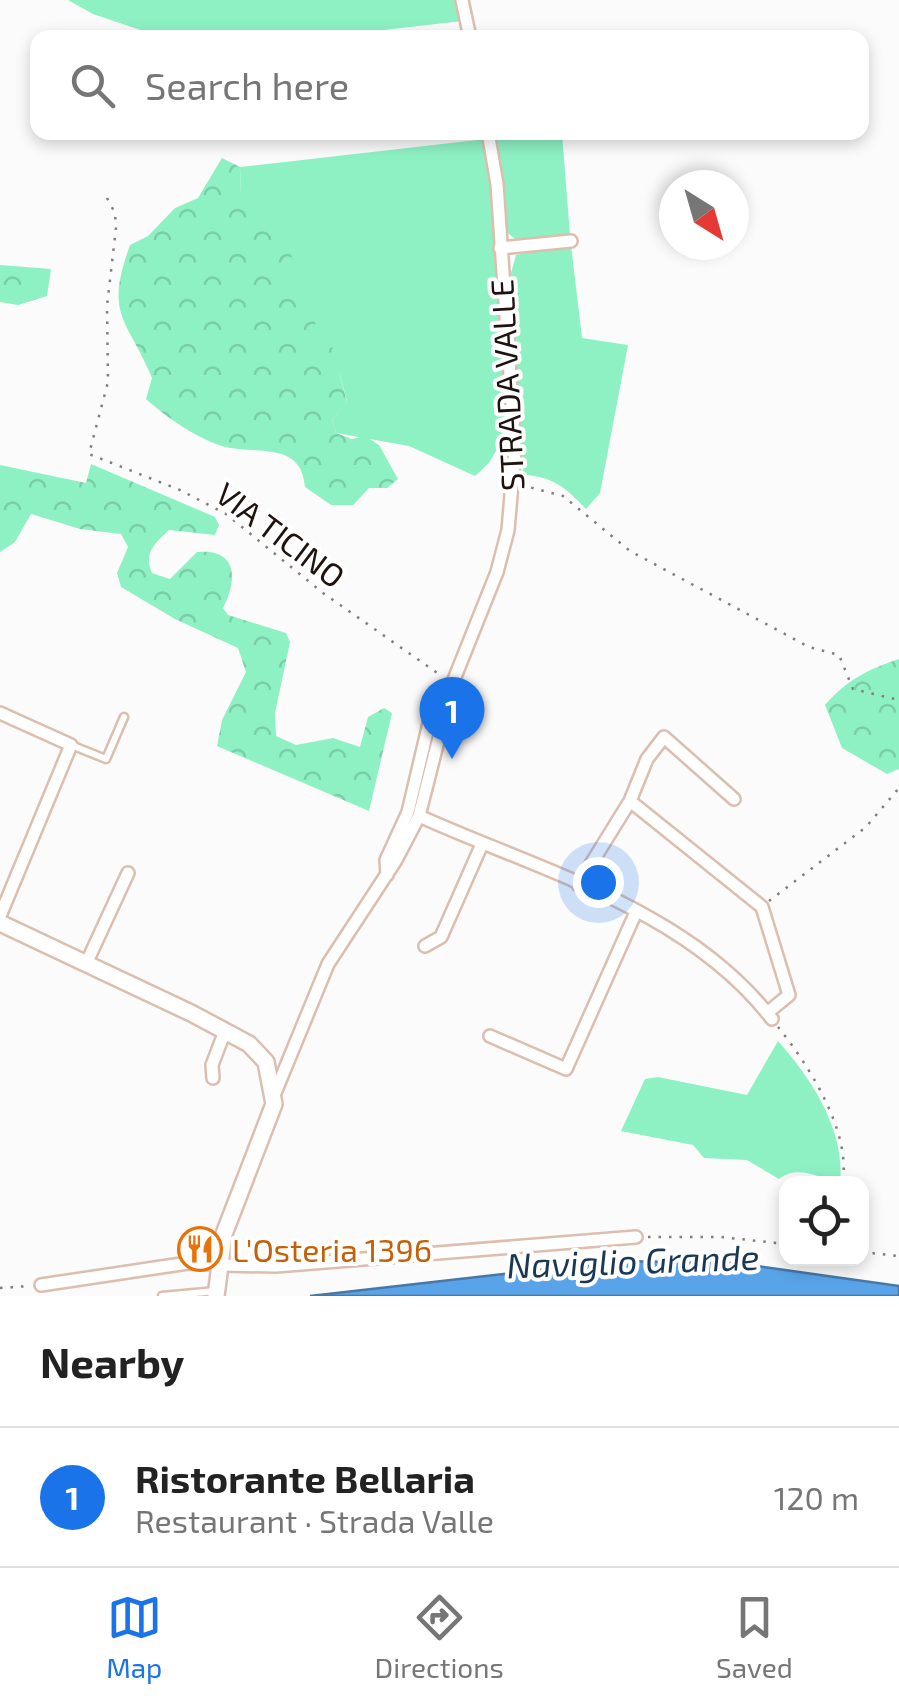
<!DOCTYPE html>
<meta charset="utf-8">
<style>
:root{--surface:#fff;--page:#f6f6f6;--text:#222;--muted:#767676;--line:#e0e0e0;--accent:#1a73e8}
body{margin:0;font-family:"Exo 2",sans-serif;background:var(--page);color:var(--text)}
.controls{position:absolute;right:30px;bottom:30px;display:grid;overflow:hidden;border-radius:20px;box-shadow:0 5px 15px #0003}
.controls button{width:90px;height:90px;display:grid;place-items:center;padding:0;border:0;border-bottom:2px solid var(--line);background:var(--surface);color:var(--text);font:50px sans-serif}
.compass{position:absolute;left:659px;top:170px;width:90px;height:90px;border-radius:50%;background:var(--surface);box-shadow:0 5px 15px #0003;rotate:143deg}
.you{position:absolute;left:598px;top:882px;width:35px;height:35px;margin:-25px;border:8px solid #fff;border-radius:50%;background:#1a73e8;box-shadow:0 0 0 15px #1a73e833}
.badge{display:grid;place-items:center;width:65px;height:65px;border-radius:50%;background:var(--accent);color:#fff;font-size:32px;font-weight:700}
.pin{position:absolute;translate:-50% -82px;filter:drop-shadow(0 2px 5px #0008)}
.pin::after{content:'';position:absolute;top:52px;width:35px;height:30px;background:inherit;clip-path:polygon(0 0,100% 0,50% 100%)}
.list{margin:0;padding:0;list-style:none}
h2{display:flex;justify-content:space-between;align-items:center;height:130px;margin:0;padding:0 40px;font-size:42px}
h2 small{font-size:32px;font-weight:400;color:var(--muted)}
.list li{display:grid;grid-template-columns:65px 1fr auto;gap:30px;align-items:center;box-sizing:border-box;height:140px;padding:0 40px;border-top:2px solid var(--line)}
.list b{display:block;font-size:38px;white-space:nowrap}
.list p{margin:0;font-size:32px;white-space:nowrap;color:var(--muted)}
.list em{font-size:32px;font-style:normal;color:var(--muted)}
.icon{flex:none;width:55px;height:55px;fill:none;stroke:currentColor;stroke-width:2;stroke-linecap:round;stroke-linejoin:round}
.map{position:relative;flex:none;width:899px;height:1296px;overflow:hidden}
.search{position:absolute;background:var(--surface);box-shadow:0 5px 15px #0003;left:30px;right:30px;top:30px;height:110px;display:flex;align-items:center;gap:25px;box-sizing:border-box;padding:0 35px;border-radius:20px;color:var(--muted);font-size:38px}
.sheet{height:270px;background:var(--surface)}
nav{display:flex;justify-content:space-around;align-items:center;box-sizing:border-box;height:140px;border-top:2px solid var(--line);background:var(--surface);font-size:28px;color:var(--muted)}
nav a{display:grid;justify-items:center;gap:5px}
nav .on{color:var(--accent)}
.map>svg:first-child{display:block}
.green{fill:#8ef1c4}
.forest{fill:url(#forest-crowns)}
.water{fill:#59a3e9;stroke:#4778a7;stroke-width:2.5}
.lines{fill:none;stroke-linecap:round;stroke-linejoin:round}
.service-casing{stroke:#dcbeaf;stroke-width:11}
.minor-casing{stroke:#dcbeaf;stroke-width:16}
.tertiary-casing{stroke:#dcbeaf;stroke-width:20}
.path{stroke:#827c7a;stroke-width:2.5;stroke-dasharray:2.5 8;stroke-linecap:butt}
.service{stroke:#fff;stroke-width:6}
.minor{stroke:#fff;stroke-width:11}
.tertiary{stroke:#fff;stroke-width:15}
.labels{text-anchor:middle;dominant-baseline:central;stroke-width:8;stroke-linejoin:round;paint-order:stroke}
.street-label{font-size:32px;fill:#1d120d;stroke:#fff}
.food-label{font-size:32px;fill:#c56008;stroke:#fff;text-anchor:start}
.water-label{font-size:35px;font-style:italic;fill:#193855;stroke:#fff}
</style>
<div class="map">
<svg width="899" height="1296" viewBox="0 0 899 1296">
<defs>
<pattern id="forest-crowns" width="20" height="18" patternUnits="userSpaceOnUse" patternTransform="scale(2.5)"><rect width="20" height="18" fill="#8ef1c4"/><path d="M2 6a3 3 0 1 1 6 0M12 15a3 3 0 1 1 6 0" fill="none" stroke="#7acea7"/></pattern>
</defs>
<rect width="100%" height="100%" fill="#fbfbfb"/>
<!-- green -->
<path class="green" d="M68 0H459L463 21 321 37 164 38 93 14Z
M495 133H562L570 235 515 239 507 232Z
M486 139 511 425 489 463 475 476 409 446 336 433 332 420 347 401 339 372 316 346 241 195 240 167Z
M571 245 582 338 628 345 600 493 586 509C566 488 553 476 523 475L511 273 516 255Z
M778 1041C811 1078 846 1131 840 1183H825L821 1177C804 1172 793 1169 779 1179L747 1160 704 1158 693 1145 621 1131 645 1079 658 1077 747 1095Z"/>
<!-- forest -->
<path class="forest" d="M222 158 240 167 241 195 277 215 317 328 316 346 335 348 348 360 339 372 347 402 332 420 336 433 352 439 365 436 379 445 398 479 387 488H369L353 505H331L305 487C301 439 255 456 222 446 195 437 167 418 146 399L152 378C127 317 104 317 130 245L148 236 175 208 198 198Z
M0 265 51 269 47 296 18 305 0 302Z
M91 464 215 517 219 525 215 535 169 530C155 543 143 553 152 573L170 579 197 552C239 548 237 581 223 608L228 615 286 633 290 642 275 713 276 736 296 745 333 738 360 747 368 717 384 708 392 713 369 811 217 746 222 720 246 672 238 648 175 619 121 587 117 573 128 547 121 534 80 529 31 514 15 542 0 552V465L86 483Z
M899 659V769L887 774 842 748 825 705C848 679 867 670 899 659Z"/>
<!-- water -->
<path class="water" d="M618 1261 735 1263 899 1286V1296H310Z"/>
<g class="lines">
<!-- service casing -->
<g class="service-casing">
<path id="service" d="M71 745 106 759 124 717
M162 1296 216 1291"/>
</g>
<!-- minor casing -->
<g class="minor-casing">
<path id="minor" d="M462 0 470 38
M500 248 571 241
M0 713 71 745 0 916
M630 801 647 759 664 737 734 799
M419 816C541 871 687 909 772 1019
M387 875 386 860 408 812 430 719
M578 885 630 801 762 907 789 995 767 1013
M425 946 441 937 482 844
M86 964 128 873
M490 1036 566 1069 636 912
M213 1078 212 1065 225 1031
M275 1093 328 964 396 860 419 816 453 682 497 572 508 530 515 449 497 184 488 132
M218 1265 276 1266 636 1237
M41 1285 188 1263 218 1264"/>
</g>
<!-- tertiary casing -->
<g class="tertiary-casing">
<path id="tertiary" d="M0 923 191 1013 249 1044 266 1062 274 1104 224 1234 216 1296"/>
</g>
<!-- path -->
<path class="path" d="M107 198 115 213 116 228 107 306 108 382 89 454 180 490 226 514 323 593 443 677
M521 485 563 496 630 551 809 647 839 655 853 689 899 700
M769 901 866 827 899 788
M778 1027C808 1064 853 1134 842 1184
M648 1237H721L786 1244
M862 1252 899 1256
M0 1288 30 1286"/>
<!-- service -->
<use href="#service" class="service"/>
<!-- minor -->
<use href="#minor" class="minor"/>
<!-- tertiary -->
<use href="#tertiary" class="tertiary"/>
</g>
<!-- icons -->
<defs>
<g id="restaurant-ring" transform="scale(2.25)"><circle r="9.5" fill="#fff" stroke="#e8710a" stroke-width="1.5"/><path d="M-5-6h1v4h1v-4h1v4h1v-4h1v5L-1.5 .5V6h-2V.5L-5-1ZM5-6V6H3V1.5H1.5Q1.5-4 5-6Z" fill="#e8710a"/></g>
</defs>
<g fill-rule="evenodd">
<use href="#restaurant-ring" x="200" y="1249"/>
</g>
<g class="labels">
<!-- street labels -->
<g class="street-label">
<text transform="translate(506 385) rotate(-93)">STRADA VALLE</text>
<text transform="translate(281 534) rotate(37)">VIA TICINO</text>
</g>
<!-- food labels -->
<g class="food-label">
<text x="232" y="1249">L'Osteria 1396</text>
</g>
<!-- water labels -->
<g class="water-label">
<text transform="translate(633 1260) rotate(-2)">Naviglio Grande</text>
</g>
</g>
</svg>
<div class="controls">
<button><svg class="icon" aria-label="locate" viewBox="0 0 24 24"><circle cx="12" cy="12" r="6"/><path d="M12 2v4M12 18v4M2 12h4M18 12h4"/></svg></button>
</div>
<svg class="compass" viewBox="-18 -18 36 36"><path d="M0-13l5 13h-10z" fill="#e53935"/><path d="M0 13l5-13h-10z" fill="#767676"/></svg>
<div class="you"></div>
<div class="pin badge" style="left:452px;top:759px">1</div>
<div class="search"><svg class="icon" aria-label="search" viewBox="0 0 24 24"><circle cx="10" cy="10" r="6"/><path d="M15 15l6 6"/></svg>Search here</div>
</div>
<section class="sheet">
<h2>Nearby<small></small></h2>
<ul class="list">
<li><span class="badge">1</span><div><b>Ristorante Bellaria</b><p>Restaurant · Strada Valle</p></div><em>120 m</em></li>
</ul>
</section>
<nav>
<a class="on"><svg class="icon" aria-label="map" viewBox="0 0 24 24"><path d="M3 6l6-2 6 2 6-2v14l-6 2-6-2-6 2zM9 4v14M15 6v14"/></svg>Map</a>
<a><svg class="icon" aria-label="directions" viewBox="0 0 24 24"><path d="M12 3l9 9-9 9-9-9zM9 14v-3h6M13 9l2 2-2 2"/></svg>Directions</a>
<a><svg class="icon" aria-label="saved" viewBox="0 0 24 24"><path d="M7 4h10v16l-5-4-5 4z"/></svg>Saved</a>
</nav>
